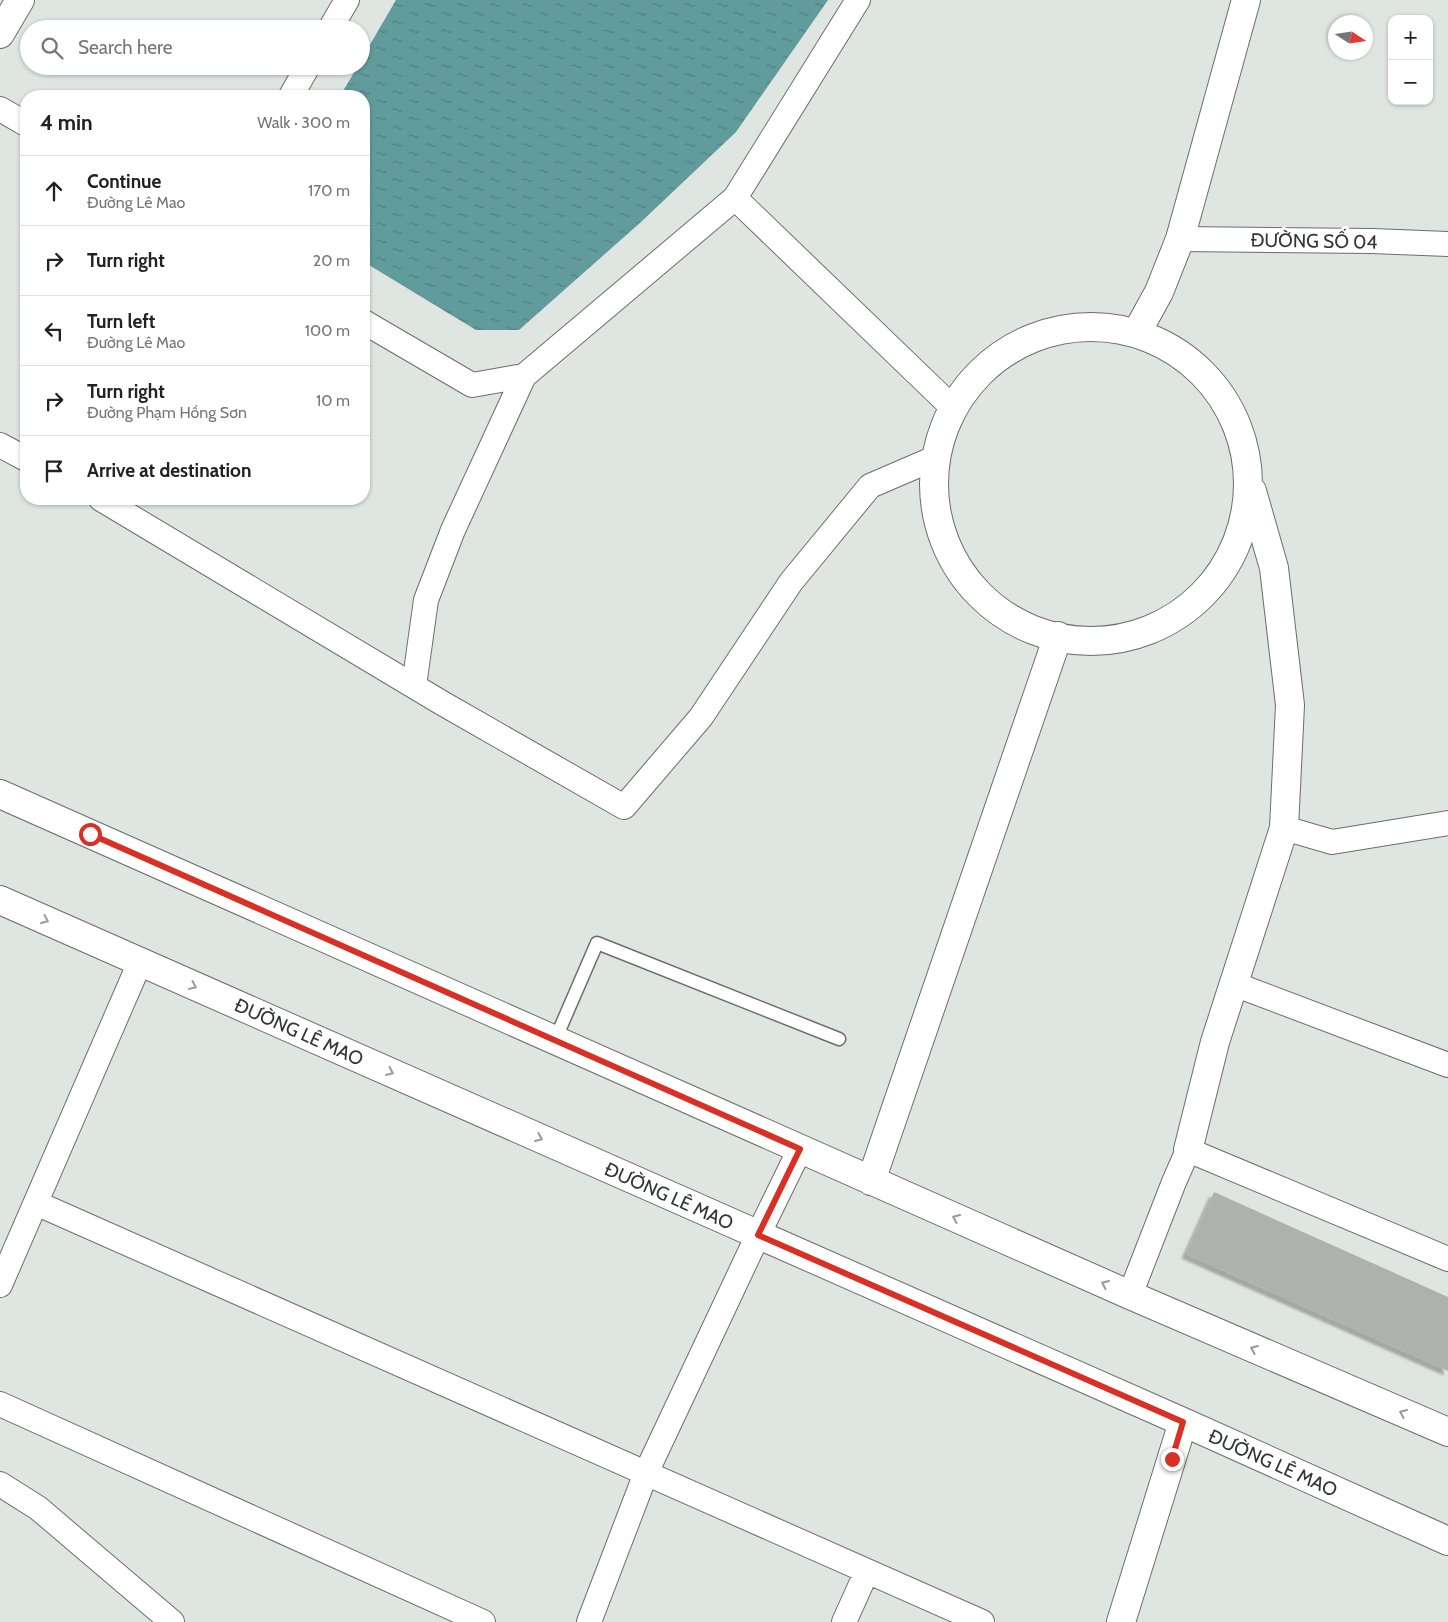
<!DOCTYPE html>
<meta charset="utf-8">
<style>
:root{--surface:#fff;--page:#f2f2f2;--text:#222;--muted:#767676;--line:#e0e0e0}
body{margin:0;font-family:Cabin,sans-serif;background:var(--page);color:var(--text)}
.controls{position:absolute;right:15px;top:15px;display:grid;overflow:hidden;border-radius:10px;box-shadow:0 1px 4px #0004}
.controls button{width:45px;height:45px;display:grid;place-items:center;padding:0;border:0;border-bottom:1px solid var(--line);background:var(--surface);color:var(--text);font:25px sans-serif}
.compass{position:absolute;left:1328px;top:15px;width:45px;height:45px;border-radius:50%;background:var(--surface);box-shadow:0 1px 4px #0004;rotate:102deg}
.stop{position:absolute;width:15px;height:15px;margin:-11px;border:4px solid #d93025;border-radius:50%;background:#fff}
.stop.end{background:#d93025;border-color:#fff;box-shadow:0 1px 5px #0008}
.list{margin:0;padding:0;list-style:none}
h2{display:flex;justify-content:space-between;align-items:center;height:65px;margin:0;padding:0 20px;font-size:21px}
h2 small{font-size:16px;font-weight:400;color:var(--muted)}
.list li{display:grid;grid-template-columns:32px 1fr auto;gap:15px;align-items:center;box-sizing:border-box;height:70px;padding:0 20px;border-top:1px solid var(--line)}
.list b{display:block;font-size:19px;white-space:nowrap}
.list p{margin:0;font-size:16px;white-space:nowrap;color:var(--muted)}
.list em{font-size:16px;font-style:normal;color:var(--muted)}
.icon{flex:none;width:28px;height:28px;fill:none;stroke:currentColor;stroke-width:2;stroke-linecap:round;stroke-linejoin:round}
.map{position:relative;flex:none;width:1448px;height:1622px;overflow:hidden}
.search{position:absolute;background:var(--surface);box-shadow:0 1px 4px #0004;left:20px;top:20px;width:350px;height:55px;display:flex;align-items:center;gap:12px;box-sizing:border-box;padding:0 18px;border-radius:28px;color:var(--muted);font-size:19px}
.panel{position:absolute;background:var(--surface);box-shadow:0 1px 4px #0004;left:20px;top:90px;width:350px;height:415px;border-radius:20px}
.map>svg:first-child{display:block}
.water{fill:url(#water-ripples)}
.building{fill:#aeb2ae;filter:url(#shadow)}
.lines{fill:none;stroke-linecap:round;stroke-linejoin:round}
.service-casing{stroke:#6a6f6c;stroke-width:15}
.minor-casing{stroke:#6a6f6c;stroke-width:26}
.tertiary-casing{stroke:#6a6f6c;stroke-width:30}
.service{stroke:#fff;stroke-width:12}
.minor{stroke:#fff;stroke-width:24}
.tertiary{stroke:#fff;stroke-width:28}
.oneway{stroke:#999a9a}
.route{stroke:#d93025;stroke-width:6}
.labels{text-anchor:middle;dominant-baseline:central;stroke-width:5;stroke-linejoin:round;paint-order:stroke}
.street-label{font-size:19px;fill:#333634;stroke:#fff}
</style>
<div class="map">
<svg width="1448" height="1622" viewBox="0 0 1448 1622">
<defs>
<pattern id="water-ripples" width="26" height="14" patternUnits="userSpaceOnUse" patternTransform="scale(1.25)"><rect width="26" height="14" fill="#629b9c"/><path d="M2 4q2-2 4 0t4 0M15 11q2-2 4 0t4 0" fill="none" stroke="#517f80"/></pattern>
<filter id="shadow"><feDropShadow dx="-4.5" dy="4.5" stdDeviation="1" flood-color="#0004"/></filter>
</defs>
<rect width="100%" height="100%" fill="#dfe5e1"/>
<!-- water -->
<path class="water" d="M396 0H828L736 132 641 222 519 330H476L364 262V96H340L358 66H361V60Z"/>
<!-- building -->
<path class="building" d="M1214 1192 1448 1297V1371L1186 1254Z"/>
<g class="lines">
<!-- service casing -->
<g class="service-casing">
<path id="service" d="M555 1040 597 943 839 1039"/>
</g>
<!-- minor casing -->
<g class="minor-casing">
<path id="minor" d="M330 29 347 0
M291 96 308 66
M0 109 26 124
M735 198 953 408
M1180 239 1372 241 1448 244
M364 322 472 385 524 376
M0 445 26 459
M101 499 442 703 624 807 701 717 791 582 870 486 935 458
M414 686 426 600 453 530 524 376 735 198 858 0
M1284 828 1332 842 1448 823
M1234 984 1448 1065
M36 1203 982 1622
M0 1285 140 962
M1130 1295 1174 1182 1188 1150 1448 1259
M0 1404 483 1622
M0 1484 38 1508 172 1622
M589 1622 646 1473 758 1235 800 1149
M844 1622 867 1571"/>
</g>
<!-- tertiary casing -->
<g class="tertiary-casing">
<path id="tertiary" d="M0 34 20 0
M934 484a157 157 0 1 1 314 0a157 157 0 1 1-314 0Z
M1137 332 1159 292 1180 239 1246 0
M0 794 1130 1295 1448 1432
M0 900 1183 1422 1448 1541
M1188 1150 1215 1042 1284 828 1290 705 1274 568 1252 491
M871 1181 1058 636
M1121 1622 1183 1422"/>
</g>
<!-- service -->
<use href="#service" class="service"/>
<!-- minor -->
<use href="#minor" class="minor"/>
<!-- tertiary -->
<use href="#tertiary" class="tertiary"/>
</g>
<!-- one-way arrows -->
<defs><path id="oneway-chevron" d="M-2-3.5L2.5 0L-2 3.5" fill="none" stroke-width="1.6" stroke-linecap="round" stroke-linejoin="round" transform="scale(1.25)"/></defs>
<g class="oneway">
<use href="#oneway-chevron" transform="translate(45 920) rotate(24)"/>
<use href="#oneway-chevron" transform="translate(193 986) rotate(24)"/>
<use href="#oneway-chevron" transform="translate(390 1072) rotate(24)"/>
<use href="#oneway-chevron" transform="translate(539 1138) rotate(24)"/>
<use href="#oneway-chevron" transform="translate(956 1218) rotate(-156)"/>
<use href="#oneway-chevron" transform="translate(1105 1284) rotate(-156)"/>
<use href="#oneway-chevron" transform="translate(1254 1349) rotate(-157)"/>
<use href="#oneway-chevron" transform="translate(1403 1413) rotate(-157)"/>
</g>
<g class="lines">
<!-- route -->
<path class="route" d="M90 834 800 1149 758 1235 1183 1422 1172 1459"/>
</g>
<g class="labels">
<!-- street labels -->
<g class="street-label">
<text transform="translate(1314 241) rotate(1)">ĐƯỜNG SỐ 04</text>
<text transform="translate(299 1032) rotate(24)">ĐƯỜNG LÊ MAO</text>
<text transform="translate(669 1196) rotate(24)">ĐƯỜNG LÊ MAO</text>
<text transform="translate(1273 1463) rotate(24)">ĐƯỜNG LÊ MAO</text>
</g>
</g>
</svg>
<div class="controls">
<button>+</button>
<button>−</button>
</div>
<svg class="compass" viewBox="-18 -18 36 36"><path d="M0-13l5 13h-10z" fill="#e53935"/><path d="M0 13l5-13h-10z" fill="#767676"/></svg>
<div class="stop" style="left:90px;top:834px"></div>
<div class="stop end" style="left:1172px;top:1459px"></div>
<div class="search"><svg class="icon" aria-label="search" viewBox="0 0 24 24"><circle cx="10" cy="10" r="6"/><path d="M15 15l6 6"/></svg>Search here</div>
<section class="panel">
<h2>4 min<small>Walk · 300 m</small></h2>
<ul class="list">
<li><svg class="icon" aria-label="ahead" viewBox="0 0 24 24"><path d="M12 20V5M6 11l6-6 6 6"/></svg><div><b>Continue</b><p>Đường Lê Mao</p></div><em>170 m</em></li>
<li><svg class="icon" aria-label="right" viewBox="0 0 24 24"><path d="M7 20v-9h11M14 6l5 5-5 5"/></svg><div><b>Turn right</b></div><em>20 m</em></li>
<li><svg class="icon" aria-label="left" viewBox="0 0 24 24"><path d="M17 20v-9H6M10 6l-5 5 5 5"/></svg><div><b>Turn left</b><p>Đường Lê Mao</p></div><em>100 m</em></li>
<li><svg class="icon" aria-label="right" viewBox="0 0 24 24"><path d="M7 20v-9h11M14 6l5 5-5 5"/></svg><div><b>Turn right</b><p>Đường Phạm Hồng Sơn</p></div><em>10 m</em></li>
<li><svg class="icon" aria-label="arrive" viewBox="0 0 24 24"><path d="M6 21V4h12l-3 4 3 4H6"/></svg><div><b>Arrive at destination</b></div></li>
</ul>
</section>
</div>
